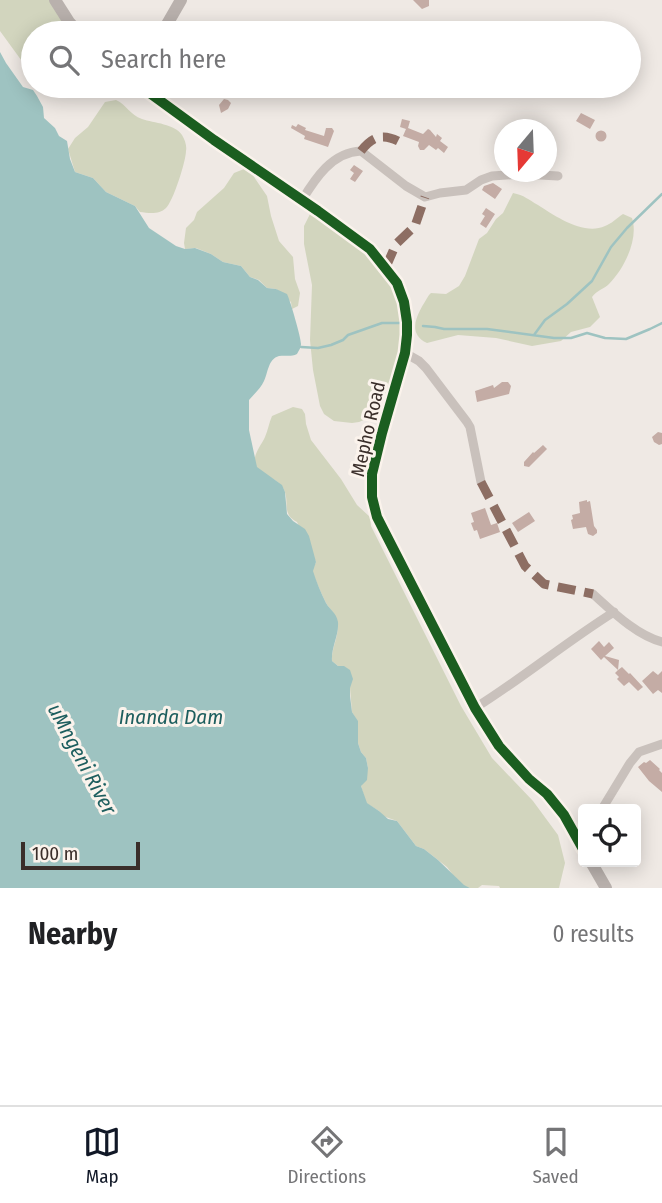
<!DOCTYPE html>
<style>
:root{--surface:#fff;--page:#f6f6f6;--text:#202124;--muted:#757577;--line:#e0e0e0;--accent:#111827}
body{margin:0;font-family:"Fira Sans Condensed",sans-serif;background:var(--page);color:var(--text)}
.controls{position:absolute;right:21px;bottom:21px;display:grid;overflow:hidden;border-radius:7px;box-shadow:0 4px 18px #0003}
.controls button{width:63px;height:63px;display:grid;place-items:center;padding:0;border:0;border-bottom:2px solid var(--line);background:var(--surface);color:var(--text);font:35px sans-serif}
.compass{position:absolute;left:494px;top:119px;width:63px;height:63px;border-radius:50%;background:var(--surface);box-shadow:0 4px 18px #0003;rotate:199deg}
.scale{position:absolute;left:21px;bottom:18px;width:119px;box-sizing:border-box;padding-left:7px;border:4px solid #3a2e2a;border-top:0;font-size:19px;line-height:24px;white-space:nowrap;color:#3a2e2a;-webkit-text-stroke:5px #fbf3ec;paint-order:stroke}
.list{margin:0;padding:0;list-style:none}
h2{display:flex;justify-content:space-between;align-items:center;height:91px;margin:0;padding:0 28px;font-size:30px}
h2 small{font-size:23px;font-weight:400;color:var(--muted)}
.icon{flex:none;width:38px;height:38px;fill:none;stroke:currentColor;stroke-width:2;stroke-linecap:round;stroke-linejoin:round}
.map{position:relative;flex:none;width:662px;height:888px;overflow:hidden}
.search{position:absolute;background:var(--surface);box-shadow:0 4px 18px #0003;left:21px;right:21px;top:21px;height:77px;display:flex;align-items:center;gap:18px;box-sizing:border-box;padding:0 24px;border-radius:38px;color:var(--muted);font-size:26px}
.sheet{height:217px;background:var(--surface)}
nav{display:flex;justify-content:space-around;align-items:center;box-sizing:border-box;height:98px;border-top:2px solid var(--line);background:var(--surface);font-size:19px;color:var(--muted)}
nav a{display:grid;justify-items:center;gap:4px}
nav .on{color:var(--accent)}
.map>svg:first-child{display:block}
.green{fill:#d2d5be}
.water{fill:#9ec3c1}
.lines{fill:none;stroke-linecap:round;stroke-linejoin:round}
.stream{stroke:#9ec3c1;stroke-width:2.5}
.building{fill:#c4aca5}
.street{stroke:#c9c1bc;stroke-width:9}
.secondary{stroke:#b9b1ad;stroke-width:12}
.quiet{stroke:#8d6e63;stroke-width:9;stroke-dasharray:18 9;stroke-linecap:butt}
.cycleway-casing{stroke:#fbf3ec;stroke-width:15}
.cycleway{stroke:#1b5e20;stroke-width:10}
.labels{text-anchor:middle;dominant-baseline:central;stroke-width:6;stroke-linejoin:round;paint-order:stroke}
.street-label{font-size:19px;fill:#3a2e2a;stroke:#fbf3ec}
.water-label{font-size:21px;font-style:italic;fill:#1d5e5e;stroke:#fbf3ec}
</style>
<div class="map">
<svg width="662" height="888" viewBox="0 0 662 888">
<rect width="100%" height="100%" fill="#efe9e4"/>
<!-- green -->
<path class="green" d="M0 0H50L69 33H33V72L24 64 0 31Z
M116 100C127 105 130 115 142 119 154 123 175 124 182 135 185 140 187 146 186 151 186 161 173 202 166 208 159 215 149 213 140 212L135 206 106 192 93 178 75 172 68 149 75 138 88 127 105 102Z
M244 169 250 171 267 196 271 216 279 241 293 257 295 279 300 293 298 306 292 309 291 302 276 289 267 288 259 280 250 277 241 266 223 262 211 254 196 248 185 249 184 243 186 228 194 220 197 212 224 188 234 173Z
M513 193C524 195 529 200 538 205 555 216 584 236 605 226 611 224 617 218 623 214L632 218C639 239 624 269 609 284 604 289 597 290 592 297L600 317 590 327 571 332 561 341 532 346 496 338 458 335 427 343C404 332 420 310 429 295L431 293 446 294 459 286 465 276 479 239 487 233 496 219 503 213Z
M310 214 366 253 392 286 399 304 401 330 399 355 390 386 377 412 371 417 359 422 352 423 334 421 324 414 320 406 313 370 310 340 312 285 304 244V226Z
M293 407 302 409 305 414 306 424 311 440 341 479 357 505 370 517 371 526 461 706 492 758 533 801 558 835 565 863 559 888H500L499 886 482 885 478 888H470L464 886 453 875 447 867 424 849 416 846 397 821 383 816 379 811 366 803 361 786 368 768 366 758 361 752 358 743V722L352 712 350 688 338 666 332 661C331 647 340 636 337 622 335 612 330 610 326 603 321 593 316 581 312 571L316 562 297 522C280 513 291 501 283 488 278 479 264 476 257 468 250 457 261 446 265 437 268 430 269 423 272 416Z"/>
<!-- water -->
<path class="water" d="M0 52 6 63 23 87 33 90 37 96 43 107 44 118 55 128 59 136 67 141 70 159 75 172 93 178 106 192 135 206 149 228 176 246 185 249 195 248 211 254 223 262 241 266 250 277 258 280 267 288 276 289 287 294C290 300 301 337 301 344 301 348 299 350 297 354 291 357 286 355 279 356 268 359 268 373 264 381 261 388 254 394 249 400V430L257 467 282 485 285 492 287 514 293 521 305 529 309 536 316 562 313 571C316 581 321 593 326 603 330 610 336 612 338 622 339 636 331 647 332 661L338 666H344L350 670 353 679 350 688V696L352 712 358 721V743L361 752 366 758 368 768 367 780 361 786 367 803 379 811 388 819 397 821 416 846 424 849 438 860 464 885 470 888H0Z"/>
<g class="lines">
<!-- stream -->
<path class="stream" d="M423 326 435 327 444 329H487L554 338H571L587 333 605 338 626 339 650 329 662 323
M534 335 545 320 567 304 592 281 611 247 627 228 662 194
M301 347 318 348 331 345 343 340 348 335 382 323H403"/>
</g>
<!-- building -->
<path class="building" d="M413 0H429V6L422 9Z
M224 99 228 100 231 103 228 109 221 113 219 105Z
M581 113 595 120 590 129 576 121Z
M402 119 410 121 408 128 423 134 428 129 430 130 436 137 437 134 442 138 440 141 448 147 444 153 438 148 436 150 429 145 424 150H420L418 146 419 142 403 136 406 129 400 127Z
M298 124 306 128 305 130 324 136 326 128H332L334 131 328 147 304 139 305 136 291 128 292 125 296 127Z
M595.5 136a5.5 5.5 0 1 1 11 0a5.5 5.5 0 1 1-11 0Z
M354 165 363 171 355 182 350 179 354 173 350 170Z
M493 183 502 189 495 199 482 190 484 186Z
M486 208 495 214 486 228 480 224 485 216 482 214Z
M502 382H508L511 386 509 394 477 402 475 391 493 385 494 388Z
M658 432 662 433V444L659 445 654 442 652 437Z
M543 445 547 449 529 467 524 466V462L533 452 534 453Z
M587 500V502L590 501 594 526 597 530V533L593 536 588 534 586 527 573 529 571 520 573 519 572 515 580 513 579 502Z
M485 508 491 525 497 523 500 532 480 539 477 530 474 531 471 523 474 522 471 513Z
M529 512 535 521 518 532 512 523Z
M599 641 604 647 609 642 614 648 605 656 619 660 618 670 622 667 629 674 630 673 643 687 638 691 629 682 624 686 617 679 619 677 615 673 618 670 604 657 601 660 591 649Z
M653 671 658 675 662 671V693L658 690 653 694 642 681Z
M650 760 660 769 659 770 662 773V792L649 781 638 767 644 762 646 763Z"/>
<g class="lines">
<!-- street -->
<path class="street" d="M302 200C315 179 332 152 361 151L406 186 425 197 440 193 466 190 481 180 492 176 522 174 558 176
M405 353 419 361 426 368 467 422 470 427 481 482
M593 594C613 612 636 635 662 642
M475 708C523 678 566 642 614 612
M602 809 630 763 639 752 662 744"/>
<!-- secondary -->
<path class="secondary" d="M55 0 69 22 79 33
M162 33 181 0
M140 86 214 140 318 211 370 249 397 283 404 302 407 322V335L405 353 382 433 372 474V497L377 517 475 708 499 746 529 779 547 794 564 815 583 849
M591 862 606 888"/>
<!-- quiet -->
<path class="quiet" d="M361 151C372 137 382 133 398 141
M386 267 396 244 415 226 425 197
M481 482 525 566 544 584 593 594"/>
<!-- cycleway casing -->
<g class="cycleway-casing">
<path id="cycleway" d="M140 86 214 140 318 211 370 249 397 283 404 302 407 322V335L405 353 382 433 372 474V497L377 517 475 708 499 746 529 779 547 794 564 815 583 849"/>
</g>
<!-- cycleway -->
<use href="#cycleway" class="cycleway"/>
</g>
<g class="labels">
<!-- street labels -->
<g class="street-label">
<text transform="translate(368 429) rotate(-77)">Mepho Road</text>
</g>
<!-- water labels -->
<g class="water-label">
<text x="171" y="717">Inanda Dam</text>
<text transform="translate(82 759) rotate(62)">uMngeni River</text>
</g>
</g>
</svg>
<div class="controls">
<button><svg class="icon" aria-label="locate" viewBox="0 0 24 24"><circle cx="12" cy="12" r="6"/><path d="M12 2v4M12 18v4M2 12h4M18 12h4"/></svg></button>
</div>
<svg class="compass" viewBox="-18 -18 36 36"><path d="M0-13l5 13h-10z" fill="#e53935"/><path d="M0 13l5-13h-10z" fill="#757577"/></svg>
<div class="scale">100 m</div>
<div class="search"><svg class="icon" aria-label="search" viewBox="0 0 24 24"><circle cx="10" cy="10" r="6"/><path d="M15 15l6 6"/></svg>Search here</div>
</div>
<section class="sheet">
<h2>Nearby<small>0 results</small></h2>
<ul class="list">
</ul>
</section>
<nav>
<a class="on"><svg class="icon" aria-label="map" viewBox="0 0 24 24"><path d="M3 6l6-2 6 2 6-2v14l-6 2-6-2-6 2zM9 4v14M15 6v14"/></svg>Map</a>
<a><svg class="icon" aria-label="directions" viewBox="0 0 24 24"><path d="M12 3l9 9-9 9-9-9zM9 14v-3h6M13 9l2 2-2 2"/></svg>Directions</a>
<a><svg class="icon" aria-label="saved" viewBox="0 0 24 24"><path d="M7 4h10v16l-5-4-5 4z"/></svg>Saved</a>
</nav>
